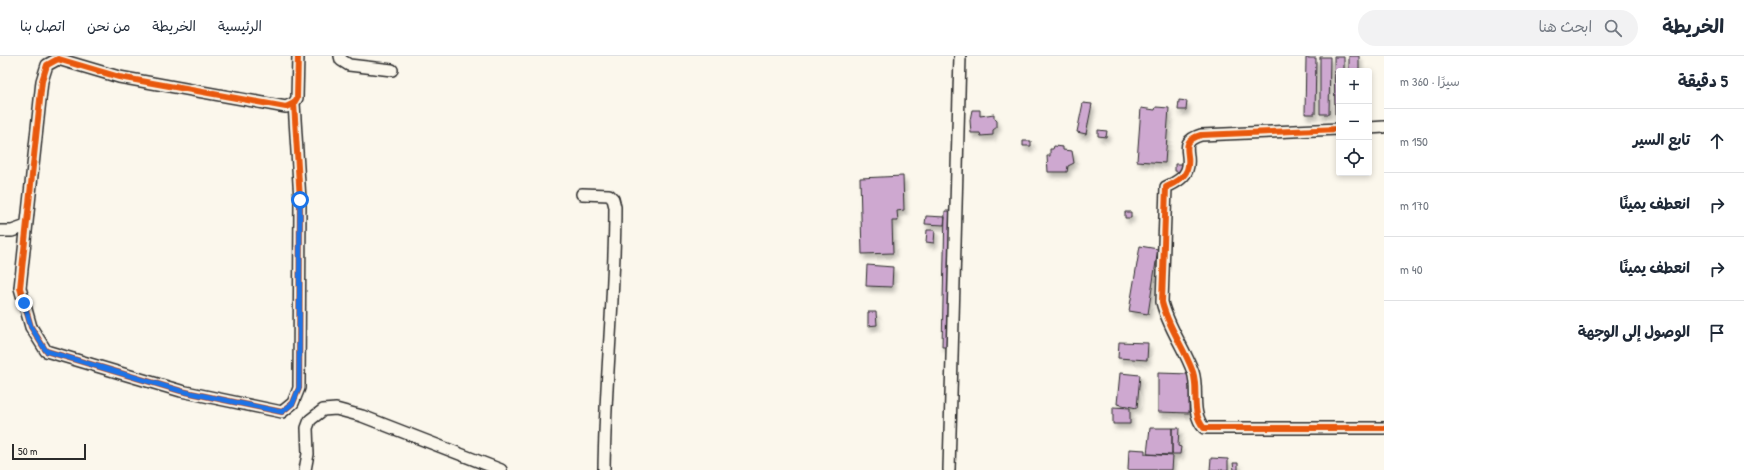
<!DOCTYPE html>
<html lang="ar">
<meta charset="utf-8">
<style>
:root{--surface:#fff;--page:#f2f2f3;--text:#1f2937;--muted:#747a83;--line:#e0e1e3}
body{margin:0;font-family:"Patrick Hand","Playpen Sans Arabic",sans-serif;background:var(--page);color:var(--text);direction:rtl}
.controls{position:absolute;right:12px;top:12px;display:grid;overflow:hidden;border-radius:4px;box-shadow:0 2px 6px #0003}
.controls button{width:36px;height:36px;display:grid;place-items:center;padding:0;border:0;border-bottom:1px solid var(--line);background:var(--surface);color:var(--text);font:20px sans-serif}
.scale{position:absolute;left:12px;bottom:10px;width:74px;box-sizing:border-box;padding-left:4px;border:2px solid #2b2b2b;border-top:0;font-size:11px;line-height:14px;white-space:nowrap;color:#2b2b2b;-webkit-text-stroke:3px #fbf7ec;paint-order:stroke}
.stop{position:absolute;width:12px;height:12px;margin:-9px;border:3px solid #1a73e8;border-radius:50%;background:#fff}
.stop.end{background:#1a73e8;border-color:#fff;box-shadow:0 1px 4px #0008}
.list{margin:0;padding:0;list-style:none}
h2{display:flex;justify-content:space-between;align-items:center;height:52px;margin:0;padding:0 16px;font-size:17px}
h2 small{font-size:13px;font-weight:400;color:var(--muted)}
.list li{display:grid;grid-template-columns:26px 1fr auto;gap:12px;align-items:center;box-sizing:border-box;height:64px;padding:0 16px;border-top:1px solid var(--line)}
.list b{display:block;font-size:15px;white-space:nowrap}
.list em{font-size:13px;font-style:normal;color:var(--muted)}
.icon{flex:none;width:22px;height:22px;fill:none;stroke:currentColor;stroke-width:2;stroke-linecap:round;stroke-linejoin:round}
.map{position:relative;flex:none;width:1384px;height:414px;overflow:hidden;direction:ltr}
header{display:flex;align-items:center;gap:24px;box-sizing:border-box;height:56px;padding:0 20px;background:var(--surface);border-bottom:1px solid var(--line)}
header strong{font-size:19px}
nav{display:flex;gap:22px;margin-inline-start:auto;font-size:14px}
.search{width:280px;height:36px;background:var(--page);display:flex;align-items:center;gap:10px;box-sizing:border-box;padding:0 14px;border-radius:22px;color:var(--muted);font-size:15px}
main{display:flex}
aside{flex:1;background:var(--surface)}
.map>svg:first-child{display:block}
.building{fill:#cea8d0;stroke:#2b2b2b;filter:url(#shadow)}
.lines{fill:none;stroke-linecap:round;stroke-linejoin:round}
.minor-casing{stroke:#2b2b2b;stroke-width:14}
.minor{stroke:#fbf7ec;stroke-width:11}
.cycleway-casing{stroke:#fbf7ec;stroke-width:8}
.cycleway{stroke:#e8590c;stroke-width:6}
.route{stroke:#1a73e8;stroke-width:5}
</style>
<header>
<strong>الخريطة</strong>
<div class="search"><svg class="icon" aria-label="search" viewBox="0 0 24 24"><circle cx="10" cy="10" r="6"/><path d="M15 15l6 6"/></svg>ابحث هنا</div>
<nav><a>الرئيسية</a><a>الخريطة</a><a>من نحن</a><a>اتصل بنا</a></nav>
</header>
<main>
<aside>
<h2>5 دقيقة<small>سيرًا · 360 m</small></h2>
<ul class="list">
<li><svg class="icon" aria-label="ahead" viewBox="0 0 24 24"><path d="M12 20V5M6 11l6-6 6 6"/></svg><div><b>تابع السير</b></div><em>150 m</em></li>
<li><svg class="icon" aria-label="right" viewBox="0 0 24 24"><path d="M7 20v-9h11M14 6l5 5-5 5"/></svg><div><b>انعطف يمينًا</b></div><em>170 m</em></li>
<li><svg class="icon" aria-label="right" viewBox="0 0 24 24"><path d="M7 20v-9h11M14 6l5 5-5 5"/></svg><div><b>انعطف يمينًا</b></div><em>40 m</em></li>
<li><svg class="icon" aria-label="arrive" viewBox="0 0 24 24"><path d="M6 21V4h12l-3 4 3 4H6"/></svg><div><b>الوصول إلى الوجهة</b></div></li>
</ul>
</aside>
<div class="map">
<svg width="1384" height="414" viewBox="0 0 1384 414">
<defs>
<filter id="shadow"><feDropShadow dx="2.5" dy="4.5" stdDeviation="2" flood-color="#0004"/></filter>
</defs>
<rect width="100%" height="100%" fill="#fbf7ec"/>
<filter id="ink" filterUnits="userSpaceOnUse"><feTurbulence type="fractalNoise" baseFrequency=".025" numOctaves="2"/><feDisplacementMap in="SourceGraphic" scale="8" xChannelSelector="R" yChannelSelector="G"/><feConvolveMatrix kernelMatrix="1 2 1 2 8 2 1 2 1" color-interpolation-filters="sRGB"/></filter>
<g filter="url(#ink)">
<!-- building -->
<path class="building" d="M1349 0H1359V15H1349Z
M1320 1H1330L1329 58H1320Z
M1334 1H1344V15H1339V58H1335Z
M1306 2H1316L1315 58H1305Z
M1179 44 1187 45 1186 54H1178Z
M1083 47 1092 48 1086 78 1077 76Z
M1156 51 1169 52 1165 107 1137 105 1141 52 1155 54Z
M972 54H980V60L994 58V62L997 65V71L993 74V79L981 80 980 77H971L970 64Z
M1098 74 1107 75 1106 81 1098 80Z
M1023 85H1031V90H1023Z
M1054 90 1063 91V94L1072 95 1074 107 1068 110 1067 116H1048L1047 100H1050V93H1053Z
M1175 108H1183V116L1175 115Z
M903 120 904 154 897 155 898 165H892L893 197 862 198 860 122Z
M945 155H953L950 291H942Z
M1125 156H1131V162H1125Z
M926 160 945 161 944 169 925 168Z
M927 174H935L934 187 926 186Z
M1140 190 1158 193 1148 258 1129 255Z
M867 209 893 211 892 231 866 230Z
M868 256H876L877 269 868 270Z
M1119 286 1148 287 1147 304 1118 302Z
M1120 317 1140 319 1137 352 1117 348Z
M1158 317 1190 318 1189 357 1158 356Z
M1113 351 1130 352V368H1113Z
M1150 372H1172V399L1147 398Z
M1172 372H1179L1178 390 1181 391 1180 398H1172Z
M1129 393 1145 394V398L1173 400 1172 414H1128Z
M1211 402 1228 403V414H1210Z
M1233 407H1238V414H1234Z"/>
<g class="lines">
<!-- minor casing -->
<g class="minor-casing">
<path id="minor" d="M340 0 341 4 349 9 392 14
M294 47 300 144 299 332 293 347 282 356 181 335 46 295 31 271 20 232 42 25 47 9 58 3 119 21 286 51 294 47 297 42 298 0
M1369 72 1384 71
M1339 73 1201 79C1177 86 1193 98 1187 114 1184 123 1173 128 1166 131L1162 246C1168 271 1184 291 1193 316 1199 334 1190 356 1204 372H1384
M582 138 609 139 613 143 615 151C615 239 605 326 604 414
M0 175H12L26 170
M305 414 308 398 307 372 310 364 323 354 336 353 362 360 501 414
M949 414 960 0"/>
</g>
<!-- minor -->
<use href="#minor" class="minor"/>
<!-- cycleway casing -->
<g class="cycleway-casing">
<path id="cycleway" d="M294 47 300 144 299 332 293 347 282 356 181 335 46 295 31 271 20 232 42 25 47 9 58 3 119 21 286 51 294 47 297 42 298 0
M1339 73 1201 79C1177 86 1193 98 1187 114 1184 123 1173 128 1166 131L1162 246C1168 271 1184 291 1193 316 1199 334 1190 356 1204 372H1384"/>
</g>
<!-- cycleway -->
<use href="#cycleway" class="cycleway"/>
</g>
</g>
<g class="lines" filter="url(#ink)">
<!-- route -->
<path class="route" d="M24 247 31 271 46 295 181 335 282 356 293 347 299 332 300 144"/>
</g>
</svg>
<div class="controls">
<button>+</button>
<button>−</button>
<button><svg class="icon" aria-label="locate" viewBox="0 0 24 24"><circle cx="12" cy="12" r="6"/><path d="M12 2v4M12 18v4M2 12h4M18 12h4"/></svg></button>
</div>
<div class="scale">50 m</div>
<div class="stop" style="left:300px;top:144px"></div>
<div class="stop end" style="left:24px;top:247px"></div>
</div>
</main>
